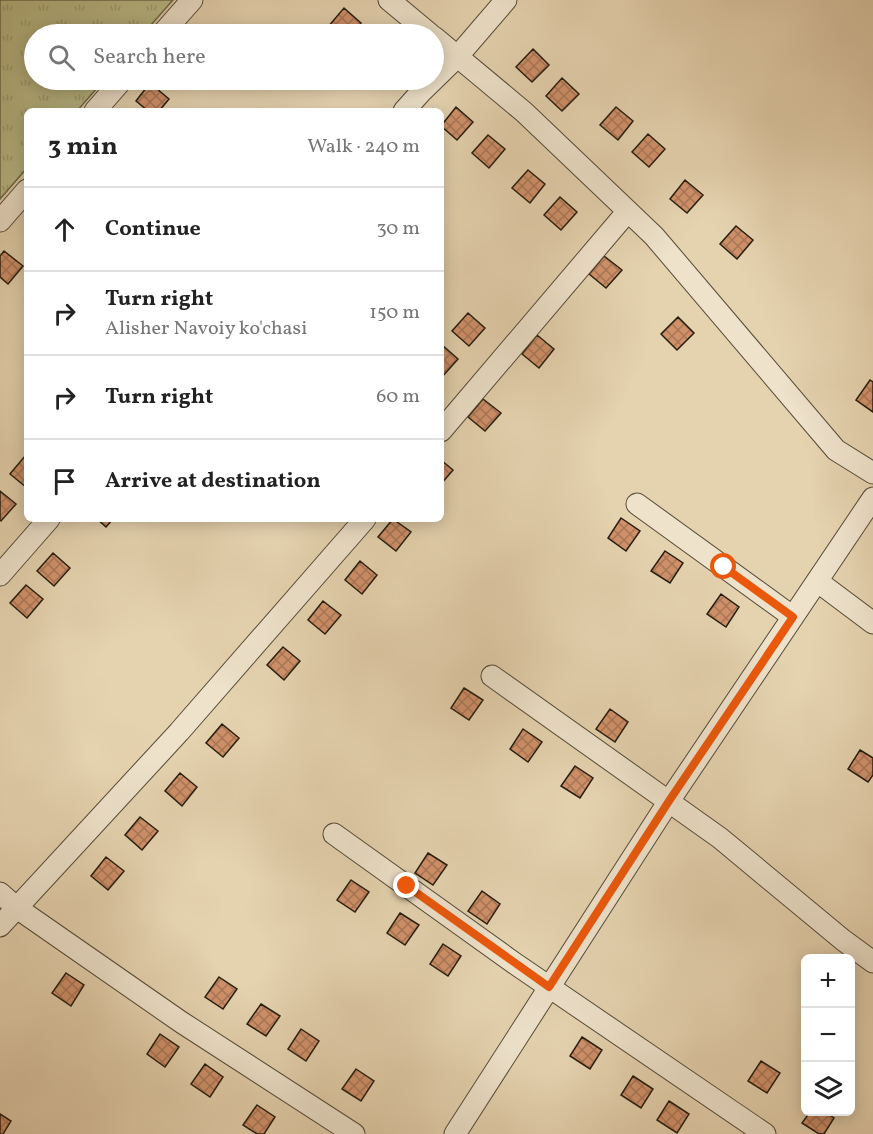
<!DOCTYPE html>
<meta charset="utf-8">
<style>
:root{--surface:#fff;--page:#f2f2f2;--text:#222;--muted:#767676;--line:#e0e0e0}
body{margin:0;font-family:Vollkorn,serif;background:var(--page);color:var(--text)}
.controls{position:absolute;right:18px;bottom:18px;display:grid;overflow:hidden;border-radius:9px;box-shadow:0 3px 15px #0003}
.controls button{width:54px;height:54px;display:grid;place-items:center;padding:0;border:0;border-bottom:2px solid var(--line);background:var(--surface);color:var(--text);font:30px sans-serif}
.stop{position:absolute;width:18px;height:18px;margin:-14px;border:4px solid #ea580c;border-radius:50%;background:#fff}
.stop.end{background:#ea580c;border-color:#fff;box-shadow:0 2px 6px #0008}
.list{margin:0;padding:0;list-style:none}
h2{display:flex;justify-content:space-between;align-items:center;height:78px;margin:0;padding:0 24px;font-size:26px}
h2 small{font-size:20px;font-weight:400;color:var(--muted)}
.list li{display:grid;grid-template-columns:39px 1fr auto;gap:18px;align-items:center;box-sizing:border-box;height:84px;padding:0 24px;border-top:2px solid var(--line)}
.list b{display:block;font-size:22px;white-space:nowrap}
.list p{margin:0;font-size:20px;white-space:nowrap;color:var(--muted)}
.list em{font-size:20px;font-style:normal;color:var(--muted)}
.icon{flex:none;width:33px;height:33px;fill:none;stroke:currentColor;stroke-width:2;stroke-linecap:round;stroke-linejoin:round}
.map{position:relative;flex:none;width:873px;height:1134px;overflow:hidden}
.search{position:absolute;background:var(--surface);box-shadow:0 3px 15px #0003;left:24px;top:24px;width:420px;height:66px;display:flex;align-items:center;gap:15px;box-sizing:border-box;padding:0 21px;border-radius:33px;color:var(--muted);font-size:22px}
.panel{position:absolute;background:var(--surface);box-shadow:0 3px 15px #0003;left:24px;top:108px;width:420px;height:414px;border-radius:9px}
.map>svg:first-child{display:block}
.grass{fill:url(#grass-tufts);stroke:#6f6b4b;stroke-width:1.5}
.building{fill:url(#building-cross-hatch);stroke:#251c0f;stroke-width:1.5}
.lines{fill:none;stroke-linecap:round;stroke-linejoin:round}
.street-casing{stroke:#554a37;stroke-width:23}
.street{stroke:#eee2cb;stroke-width:21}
.route{stroke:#ea580c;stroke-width:8}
</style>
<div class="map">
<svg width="873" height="1134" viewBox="0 0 873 1134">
<defs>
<pattern id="grass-tufts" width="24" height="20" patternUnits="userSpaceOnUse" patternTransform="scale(1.5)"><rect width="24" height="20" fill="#b9ba87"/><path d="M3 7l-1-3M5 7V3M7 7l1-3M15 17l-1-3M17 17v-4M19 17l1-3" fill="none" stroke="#9f9f73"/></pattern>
<pattern id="building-cross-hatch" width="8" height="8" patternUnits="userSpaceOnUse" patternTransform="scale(1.5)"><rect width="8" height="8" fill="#d0916a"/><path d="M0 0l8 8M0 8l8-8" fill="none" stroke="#a97656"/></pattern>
</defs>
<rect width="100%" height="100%" fill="#e5d2af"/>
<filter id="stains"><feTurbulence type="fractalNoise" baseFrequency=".00333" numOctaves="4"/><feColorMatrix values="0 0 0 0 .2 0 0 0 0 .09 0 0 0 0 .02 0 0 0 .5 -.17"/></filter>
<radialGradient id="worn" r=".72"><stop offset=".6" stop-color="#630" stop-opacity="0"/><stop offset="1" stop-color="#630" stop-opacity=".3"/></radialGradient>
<!-- grass -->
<path class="grass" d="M0 0H173L143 34H34V80H104L77 111H27V168L0 199Z"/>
<!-- building -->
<path class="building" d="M344 8 361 23 351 34H337L328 27Z
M533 49 549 65 532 82 516 67Z
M562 78 579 94 562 111 546 96Z
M150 83 169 99 159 111H148L136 101Z
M456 107 473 122 457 140 441 126Z
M616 107 633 121 618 140 600 125Z
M648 134 665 149 649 167 632 152Z
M488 135 505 149 489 168 472 153Z
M528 170 545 184 530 203 512 188Z
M685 180 703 195 687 213 670 199Z
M560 197 577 212 561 230 544 215Z
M736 226 753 240 737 259 720 244Z
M4 251 23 266 8 284 0 277V256Z
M604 256 622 270 606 288 589 274Z
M468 313 485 328 469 346 452 331Z
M678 317 694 333 677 350 661 334Z
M537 335 554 349 539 368 522 354Z
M441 344 458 359 442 377 441 376Z
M870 380 873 382V412L856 400Z
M483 399 501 413 485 431 468 417Z
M25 456 27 458V488L10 474Z
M441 460 453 470 441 484Z
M0 491 16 504 1 521 0 520Z
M621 518 640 531 626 551 608 538Z
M97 519H113L106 527Z
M393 519 411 532 396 551 378 537Z
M665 551 683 563 670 583 651 571Z
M53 553 70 568 54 586 37 571Z
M360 561 377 575 362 594 345 580Z
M26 585 43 599 27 618 10 603Z
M721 594 739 607 726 627 707 614Z
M323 601 341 615 325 634 308 620Z
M283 647 300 661 284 680 267 665Z
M464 688 483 700 469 720 451 708Z
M610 709 628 722 615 742 596 729Z
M222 724 239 738 223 757 206 743Z
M523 729 542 742 528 762 510 749Z
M860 750 873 758V775L868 782 848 769Z
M575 766 593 778 580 798 561 786Z
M180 773 197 787 182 806 165 791Z
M140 817 158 831 142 850 125 835Z
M428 853 447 865 433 885 415 873Z
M106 857 124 871 108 890 91 876Z
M351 880 369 892 355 912 337 900Z
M482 891 500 904 487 924 468 911Z
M400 913 419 925 405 945 387 933Z
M443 944 461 956 448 976 430 964Z
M66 973 84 985 71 1006 52 993Z
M219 977 237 989 223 1009 205 997Z
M261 1004 280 1016 266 1036 247 1024Z
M301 1029 319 1041 306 1061 288 1049Z
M160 1034 179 1047 165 1067 147 1054Z
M582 1037 602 1050 590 1069 570 1056Z
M761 1061 780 1073 767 1093 748 1081Z
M205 1064 223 1077 210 1097 191 1084Z
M356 1069 374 1081 361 1101 342 1089Z
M633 1076 653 1089 641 1108 621 1095Z
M669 1101 689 1114 677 1133 657 1120Z
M257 1105 275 1117 264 1134H257L243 1125Z
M810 1112H825L834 1118 824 1134H819L802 1123Z
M0 1114 11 1121 3 1134H0Z"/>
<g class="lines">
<!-- street casing -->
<g class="street-casing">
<path id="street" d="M389 0 430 34
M162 34 192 0
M434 37 524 112 654 236 836 450 873 473
M95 111 122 80
M404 111 421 92 457 57 506 0
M0 221 27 190
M441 431 628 211
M637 504 793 617
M0 575 49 519
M817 581 873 623
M492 676 720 838 843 940 873 962
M334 834 517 965 765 1134
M0 893 17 908 181 1022 354 1134
M0 926 179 732 365 519
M455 1134 669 801 873 498"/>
</g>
<!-- street -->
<use href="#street" class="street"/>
</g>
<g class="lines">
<!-- route -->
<path class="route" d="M407 886 549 987 669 801 793 617 724 567"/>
</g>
<rect width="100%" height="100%" filter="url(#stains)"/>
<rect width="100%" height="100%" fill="url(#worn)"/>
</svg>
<div class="controls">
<button>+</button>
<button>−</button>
<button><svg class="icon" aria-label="layers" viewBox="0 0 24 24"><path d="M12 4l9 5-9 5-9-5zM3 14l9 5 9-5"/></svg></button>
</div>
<div class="stop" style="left:724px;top:567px"></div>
<div class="stop end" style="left:407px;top:886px"></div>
<div class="search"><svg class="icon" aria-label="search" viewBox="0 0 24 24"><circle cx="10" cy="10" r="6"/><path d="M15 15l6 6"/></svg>Search here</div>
<section class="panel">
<h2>3 min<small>Walk · 240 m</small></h2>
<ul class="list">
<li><svg class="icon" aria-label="ahead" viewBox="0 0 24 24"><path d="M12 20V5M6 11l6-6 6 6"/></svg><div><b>Continue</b></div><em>30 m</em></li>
<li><svg class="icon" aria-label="right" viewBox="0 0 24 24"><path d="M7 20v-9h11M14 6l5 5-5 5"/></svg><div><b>Turn right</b><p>Alisher Navoiy ko'chasi</p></div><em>150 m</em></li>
<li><svg class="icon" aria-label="right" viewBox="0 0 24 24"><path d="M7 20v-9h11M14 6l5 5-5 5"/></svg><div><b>Turn right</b></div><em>60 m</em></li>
<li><svg class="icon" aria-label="arrive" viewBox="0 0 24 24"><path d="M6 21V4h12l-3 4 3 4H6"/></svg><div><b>Arrive at destination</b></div></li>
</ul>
</section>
</div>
